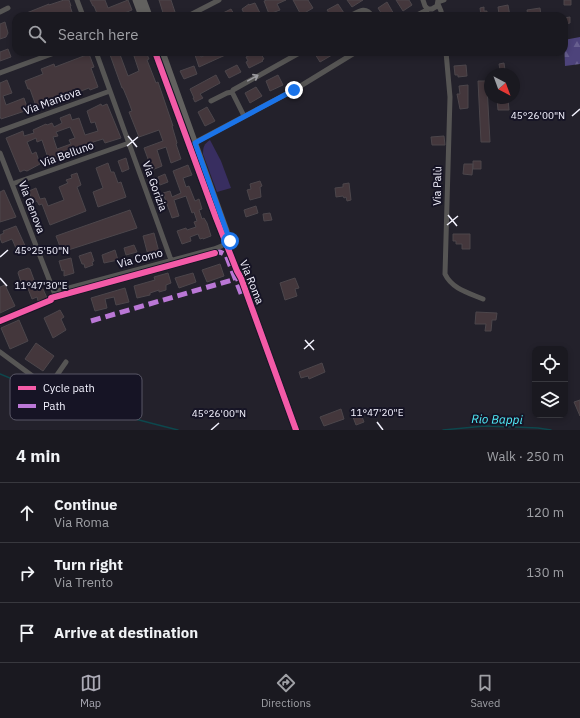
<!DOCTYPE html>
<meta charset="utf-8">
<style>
:root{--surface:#1a1920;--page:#27262d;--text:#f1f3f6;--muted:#9fa0a5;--line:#38383e;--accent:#abaab5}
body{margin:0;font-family:"IBM Plex Sans",sans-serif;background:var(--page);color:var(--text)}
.controls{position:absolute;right:12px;bottom:12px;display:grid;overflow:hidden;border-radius:8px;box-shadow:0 2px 6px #0003}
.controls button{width:36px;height:36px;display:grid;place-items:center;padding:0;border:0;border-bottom:1px solid var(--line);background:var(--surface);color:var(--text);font:20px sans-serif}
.compass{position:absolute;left:484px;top:68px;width:36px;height:36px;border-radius:50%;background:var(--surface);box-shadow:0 2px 6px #0003;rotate:139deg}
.stop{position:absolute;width:12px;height:12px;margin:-9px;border:3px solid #1a73e8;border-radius:50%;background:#fff}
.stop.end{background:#1a73e8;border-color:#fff;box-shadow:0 1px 4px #0008}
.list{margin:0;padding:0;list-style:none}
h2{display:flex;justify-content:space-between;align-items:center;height:52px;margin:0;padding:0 16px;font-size:17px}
h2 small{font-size:13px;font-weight:400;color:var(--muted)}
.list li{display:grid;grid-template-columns:26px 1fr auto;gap:12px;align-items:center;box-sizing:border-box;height:60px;padding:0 16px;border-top:1px solid var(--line)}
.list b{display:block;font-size:15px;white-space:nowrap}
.list p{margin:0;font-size:13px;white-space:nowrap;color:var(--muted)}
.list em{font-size:13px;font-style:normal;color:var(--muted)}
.icon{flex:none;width:22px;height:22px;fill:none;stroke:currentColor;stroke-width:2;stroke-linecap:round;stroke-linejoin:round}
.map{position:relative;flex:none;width:580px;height:430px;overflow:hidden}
.search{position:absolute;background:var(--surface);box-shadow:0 2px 6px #0003;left:12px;right:12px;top:12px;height:44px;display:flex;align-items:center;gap:10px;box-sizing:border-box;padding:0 14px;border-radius:12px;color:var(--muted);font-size:15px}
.sheet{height:232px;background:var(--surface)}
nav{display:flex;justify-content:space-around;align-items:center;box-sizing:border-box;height:56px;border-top:1px solid var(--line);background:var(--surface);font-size:11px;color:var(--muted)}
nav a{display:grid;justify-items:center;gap:2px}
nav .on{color:var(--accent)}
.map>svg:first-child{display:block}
.green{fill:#382e60}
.forest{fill:url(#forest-firs)}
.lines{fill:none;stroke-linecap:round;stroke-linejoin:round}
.stream{stroke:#0d474d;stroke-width:1.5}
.building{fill:#44373c;stroke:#4c464b;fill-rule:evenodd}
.street{stroke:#565554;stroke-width:5}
.secondary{stroke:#62615f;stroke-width:7}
.quiet{stroke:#ba77d6;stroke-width:5;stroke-dasharray:10 5;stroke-linecap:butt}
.cycleway-casing{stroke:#161425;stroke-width:8}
.cycleway{stroke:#f35aa7;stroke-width:6}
.oneway{stroke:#9d9ca1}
.route{stroke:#1a73e8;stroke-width:5}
.ticks{fill:none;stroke:#f4f3ff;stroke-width:1.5}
.labels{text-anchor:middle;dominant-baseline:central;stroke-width:4;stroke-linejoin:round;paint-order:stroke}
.street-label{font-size:11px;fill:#f4f3ff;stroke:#161425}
.water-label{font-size:12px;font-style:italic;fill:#52f1fe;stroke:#161425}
.key{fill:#161425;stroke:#595766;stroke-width:1}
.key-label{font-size:11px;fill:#f4f3ff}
.ticks-label{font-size:10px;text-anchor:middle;fill:#f4f3ff;stroke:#161425;stroke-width:4;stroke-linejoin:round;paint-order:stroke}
</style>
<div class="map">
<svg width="580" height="430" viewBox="0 0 580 430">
<defs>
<pattern id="forest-firs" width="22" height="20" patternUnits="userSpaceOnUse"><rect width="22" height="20" fill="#4d437b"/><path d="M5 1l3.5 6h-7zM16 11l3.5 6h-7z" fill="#675f8f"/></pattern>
</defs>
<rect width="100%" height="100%" fill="#23212b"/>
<!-- green -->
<path class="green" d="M210 140 221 161 231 188 217 192 203 154C203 147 204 144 210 140Z"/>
<!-- forest -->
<path class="forest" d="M580 37V64L565 66 564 40Z"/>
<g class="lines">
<!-- stream -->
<path class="stream" d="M0 374C58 399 118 415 178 430
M443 430 485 426 538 428 551 430"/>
</g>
<!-- building -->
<path class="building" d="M64 0H69L71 6H70L72 12 68 14 63 16H19L49 4V5Z
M90 0H105L108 8 128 0 132 10 117 16H98L94 6H93Z
M159 0H171L175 12 164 16Z
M267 0H286L277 4 280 10 269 14 264 1Z
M293 0H308L313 8 301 15Z
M347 0H363L352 7Z
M396 0H409L412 5 403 11Z
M564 0H571V5H564Z
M387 2 395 16H383L378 8Z
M255 3 260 13 257 14V16H245L242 9 249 4V5Z
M338 4 344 13 340 16H331L327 10Z
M508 5 510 16H504V14H499L498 7Z
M484 7V11H487V16H481L480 8Z
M540 8 541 16H528L527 10Z
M231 9 235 16H217Z
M570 17V23L564 24V18Z
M5 22 8 33 6 37 0 39V24Z
M8 49 11 57 0 61V52Z
M109 52H119L128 76 139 71 134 56 146 52 149 59 147 60 156 83 158 82 173 126H172L177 143 176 144 181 159 171 163 166 147 157 150 162 166 152 170 144 148 163 141 159 130 139 137 129 112 132 111 128 100 123 88H122Z
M194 52H199L201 57 212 52H232L199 67Z
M256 52H258L260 55 261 54 264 59 262 60 263 61 249 68 246 62 248 61 246 57Z
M319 52H330L332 55 320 62 315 54Z
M89 54 94 67 91 68 98 87 90 90 89 88 65 97 66 99 54 103 53 100 36 106 30 89H28L25 81 43 74 41 69 54 64 55 67Z
M504 63 505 70H500L499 64Z
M237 65 241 72 229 78 225 71Z
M466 65 467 76 458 77V75H455L454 66Z
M194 66 197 74 184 79 180 71Z
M216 75 220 83 200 94 203 98 195 102 193 98H194L190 89Z
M278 75 283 85 270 91 266 81Z
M7 80 12 93 3 96 6 105 24 98 28 110 1 119 0 116V83Z
M478 81H490V86H487L490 142H481Z
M468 85V108L460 109 457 94H460L459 86Z
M256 87 262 96 250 103 245 93Z
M497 98H508L509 110H498Z
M101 104 102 106 107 104 121 138 105 143 103 139 93 142 95 146 87 150 66 156 67 158 56 161 54 156 48 158 42 140 37 142 36 138 27 142 32 154 36 152 40 164 27 171 24 170 20 172 6 138 23 131 24 136 34 133 33 130 46 124 47 125 52 123 54 127 62 123 60 118 70 114 72 120 79 118 85 135 98 131 95 122 91 123 87 111ZM70 127 75 138 69 140 71 144 57 149 53 137 58 136 56 132Z
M207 107 215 121 205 126 198 112Z
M444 136 445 145H432L431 137Z
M126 158 129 169 122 172 118 161Z
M473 161H481V169H473Z
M108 163 111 172H114L118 183 121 182 126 197 98 207 93 192 103 188 96 168Z
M464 164H473L472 175 463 174Z
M188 165 192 175 183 178 186 187 189 186 195 201 199 199 202 209 199 210 202 219 204 218 207 223 211 236 203 239V238L200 239 198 234 190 237 191 241 182 244 177 231 186 228 187 230 196 227 194 222 197 221 194 212 192 213 186 196 174 200 179 216 172 218 163 193 170 191 172 197 181 193 173 171Z
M77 173 81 185 77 187 86 211 50 225 42 204 39 205 37 201 33 203 29 191 36 188 40 199 45 198 48 206 64 200 59 187 68 183 66 180 72 178 71 175Z
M165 174 168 182 160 185 158 177Z
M260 181 262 186 260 187 261 197 250 200 247 190 251 189 250 184Z
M349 183 351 200 347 201 346 197 344 198 343 196 336 197 335 188 343 187V184Z
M4 190 16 217 0 222V192Z
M256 206 258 213 246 217 244 210Z
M130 210 137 228 62 252 56 236Z
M270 213 272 220 264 221 263 214Z
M16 226 27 250 18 253 12 239 2 243 0 238V235L4 233 3 231Z
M154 233 159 252 148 255 143 236Z
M453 234H470V249H462V244H456V241H453Z
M134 245 137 252 126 255 124 248Z
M115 250 118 260 104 263 102 255Z
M91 252 94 261 92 262 93 265 85 268 84 264H82L79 256Z
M71 258 74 273 64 276V270L62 271 59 261Z
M220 264 224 276 207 282 202 270Z
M28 268 30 269 38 291 43 289 47 298 38 301 37 297 32 299 27 286 23 288 18 273 19 271Z
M168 273 171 283 166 285V290L159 292V290L150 293V295L137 298 134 286 155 280 154 277Z
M193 273 196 282 179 288 175 278Z
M295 278 299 288 295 289 297 296 285 300 280 283Z
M5 285 15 306 0 313V287Z
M125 288 129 302 116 305 114 297 105 299 107 308 95 311 91 298Z
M60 310 64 317 61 319 66 330 53 338 44 318Z
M476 312 497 313 496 320H492L491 331H485L486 324H475Z
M19 320 28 341 10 349 1 328Z
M36 343 54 356 43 371 25 359Z
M322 363 325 372 309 379 308 376 301 378 299 372Z
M580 400V416L574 402Z
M341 409 344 419 324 426 320 417Z
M361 414 364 422 356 425 353 417Z"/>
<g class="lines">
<!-- street -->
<path class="street" d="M77 0 83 16
M423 0 425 6 428 9H432L437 6 438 0
M438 2 444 0
M438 4 441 11 442 16
M0 12 8 8
M188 16 219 0
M350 16C359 11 366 6 372 16
M415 16 429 9
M96 52 171 260
M446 52 450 97 445 274C452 289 469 293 483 299
M0 73 57 52
M211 101 227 93 232 92
M244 116 232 92 233 90 301 52
M0 131 110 91
M192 144 294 90 356 52
M0 153 54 292 214 249 224 245 230 241
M12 184 129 143
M0 352 42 383 50 385 66 362"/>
<!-- secondary -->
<path class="secondary" d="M136 0 142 16
M143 0 149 16
M155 52 216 218 237 271 241 278 296 430
M162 52 226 231"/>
<!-- quiet -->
<path class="quiet" d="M214 252 215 253 220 252 226 255 242 296
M91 321 239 278"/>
<!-- cycleway casing -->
<g class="cycleway-casing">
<path id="cycleway" d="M155 52 216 218 237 271 241 278 296 430
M0 321 51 300V298L215 253"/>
</g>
<!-- cycleway -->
<use href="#cycleway" class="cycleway"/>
</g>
<!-- one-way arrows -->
<defs><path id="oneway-shaft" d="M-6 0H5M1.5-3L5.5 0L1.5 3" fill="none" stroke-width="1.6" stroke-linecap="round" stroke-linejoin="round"/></defs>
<use class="oneway" href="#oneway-shaft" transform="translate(253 78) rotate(-29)"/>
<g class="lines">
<!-- route -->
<path class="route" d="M230 241 195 143 294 90"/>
</g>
<!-- ticks -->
<path class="ticks" d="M572 116 580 109M128 136 137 147M127 146 138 137M448 215 457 226M447 225 458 216M0 257 8 250M0 278 7 286M305 340 314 350M304 349 314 340M377 422 383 430M211 430 219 423"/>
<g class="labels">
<!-- street labels -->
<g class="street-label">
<text transform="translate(52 101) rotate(-20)">Via Mantova</text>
<text transform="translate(67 154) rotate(-20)">Via Belluno</text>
<text transform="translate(155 186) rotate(70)">Via Gorizia</text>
<text transform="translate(437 186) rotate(-89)">Via Palù</text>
<text transform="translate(32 207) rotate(69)">Via Genova</text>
<text transform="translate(140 258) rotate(-15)">Via Como</text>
<text transform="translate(252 282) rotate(68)">Via Roma</text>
</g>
<!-- water labels -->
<g class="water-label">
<text transform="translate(497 419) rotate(1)">Rio Bappi</text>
</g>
</g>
<!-- legend -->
<rect x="10" y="374" width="132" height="46" rx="6" class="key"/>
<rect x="18" y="386" width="18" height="4" fill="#f35aa7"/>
<rect x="18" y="404" width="18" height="4" fill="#ba77d6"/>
<g class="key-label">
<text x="43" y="392">Cycle path</text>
<text x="43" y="410">Path</text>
</g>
<g class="ticks-label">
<text x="538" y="119">45°26'00"N</text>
<text x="42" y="254">45°25'50"N</text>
<text x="41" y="289">11°47'30"E</text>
<text x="377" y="416">11°47'20"E</text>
<text x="219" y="417">45°26'00"N</text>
</g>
</svg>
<div class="controls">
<button><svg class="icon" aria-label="locate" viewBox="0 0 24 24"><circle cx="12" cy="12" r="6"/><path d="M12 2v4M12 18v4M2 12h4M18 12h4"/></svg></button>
<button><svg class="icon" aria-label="layers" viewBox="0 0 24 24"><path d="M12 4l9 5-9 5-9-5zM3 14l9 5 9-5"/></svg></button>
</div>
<svg class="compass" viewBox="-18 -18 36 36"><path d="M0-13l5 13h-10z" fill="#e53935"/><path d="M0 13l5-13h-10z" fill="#9fa0a5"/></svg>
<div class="stop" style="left:230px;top:241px"></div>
<div class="stop end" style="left:294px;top:90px"></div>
<div class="search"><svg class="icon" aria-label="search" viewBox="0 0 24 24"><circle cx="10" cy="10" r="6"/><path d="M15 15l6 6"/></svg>Search here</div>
</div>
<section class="sheet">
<h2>4 min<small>Walk · 250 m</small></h2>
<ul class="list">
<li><svg class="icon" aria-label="ahead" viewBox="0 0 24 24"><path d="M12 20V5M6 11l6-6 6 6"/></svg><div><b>Continue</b><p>Via Roma</p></div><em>120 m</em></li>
<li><svg class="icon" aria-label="right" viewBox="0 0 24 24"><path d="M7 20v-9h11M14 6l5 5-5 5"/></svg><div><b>Turn right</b><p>Via Trento</p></div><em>130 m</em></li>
<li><svg class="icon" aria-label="arrive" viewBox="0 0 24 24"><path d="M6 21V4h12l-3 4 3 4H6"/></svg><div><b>Arrive at destination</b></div></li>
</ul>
</section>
<nav>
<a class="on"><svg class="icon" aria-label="map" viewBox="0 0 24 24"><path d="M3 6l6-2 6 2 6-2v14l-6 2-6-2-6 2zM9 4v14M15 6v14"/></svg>Map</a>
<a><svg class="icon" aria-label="directions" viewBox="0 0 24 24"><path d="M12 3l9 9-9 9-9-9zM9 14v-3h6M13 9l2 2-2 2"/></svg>Directions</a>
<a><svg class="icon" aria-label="saved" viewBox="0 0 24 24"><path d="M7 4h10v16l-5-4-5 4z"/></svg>Saved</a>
</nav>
